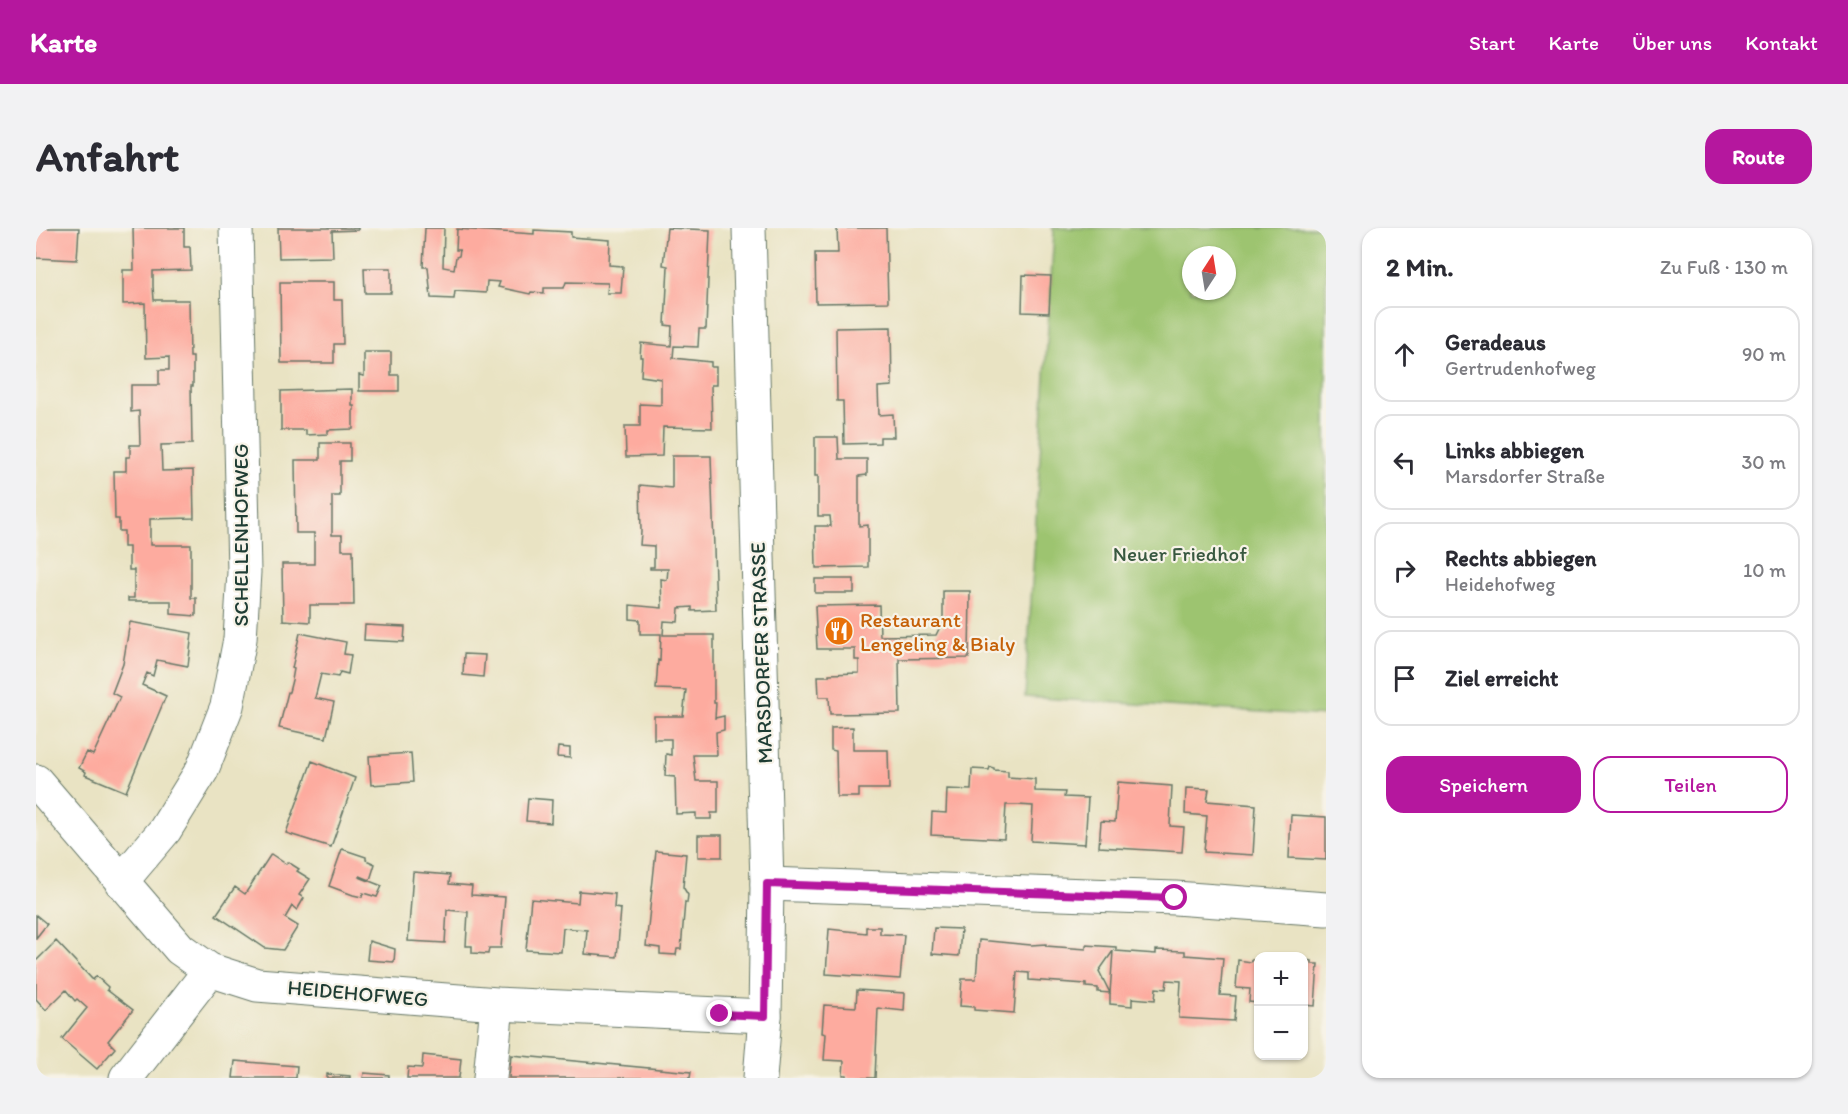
<!DOCTYPE html>
<html lang="de">
<meta charset="utf-8">
<style>
:root{--surface:#fff;--page:#f2f2f3;--text:#2b2b33;--muted:#7c7c81;--line:#e1e1e2;--accent:#b5179e}
body{margin:0;font-family:Itim,sans-serif;background:var(--page);color:var(--text)}
.controls{position:absolute;right:18px;bottom:18px;display:grid;overflow:hidden;border-radius:12px;box-shadow:0 2px 4px #0004}
.controls button{width:54px;height:54px;display:grid;place-items:center;padding:0;border:0;border-bottom:2px solid var(--line);background:var(--surface);color:var(--text);font:30px sans-serif}
.compass{position:absolute;left:1146px;top:18px;width:54px;height:54px;border-radius:50%;background:var(--surface);box-shadow:0 2px 4px #0004;rotate:12deg}
.stop{position:absolute;width:18px;height:18px;margin:-14px;border:4px solid #b5179e;border-radius:50%;background:#fff}
.stop.end{background:#b5179e;border-color:#fff;box-shadow:0 2px 6px #0008}
.list{margin:0;padding:0;list-style:none}
h2{display:flex;justify-content:space-between;align-items:center;height:78px;margin:0;padding:0 24px;font-size:26px}
h2 small{font-size:20px;font-weight:400;color:var(--muted)}
.list li{display:grid;grid-template-columns:39px 1fr auto;gap:18px;align-items:center;box-sizing:border-box;height:96px;margin:0 12px 12px;padding:0 12px;border:2px solid var(--line);border-radius:18px}
.list b{display:block;font-size:22px;white-space:nowrap}
.list p{margin:0;font-size:20px;white-space:nowrap;color:var(--muted)}
.list em{font-size:20px;font-style:normal;color:var(--muted)}
.actions{display:flex;gap:12px;padding:18px 24px}
.actions a{flex:1;padding:14px 0;border:2px solid var(--accent);border-radius:18px;text-align:center;font-size:21px;color:var(--accent)}
.actions .main{background:var(--accent);color:#fff}
.icon{flex:none;width:33px;height:33px;fill:none;stroke:currentColor;stroke-width:2;stroke-linecap:round;stroke-linejoin:round}
.map{position:relative;flex:none;width:1290px;height:850px;overflow:hidden;border-radius:18px}
header{display:flex;align-items:center;gap:36px;box-sizing:border-box;height:84px;padding:0 30px;background:var(--accent);color:#fff}
header strong{font-size:28px}
nav{display:flex;gap:33px;margin-inline-start:auto;font-size:21px}
.intro{display:flex;align-items:center;justify-content:space-between;box-sizing:border-box;height:144px;padding:0 36px}
h1{margin:0;font-size:42px}
.button{padding:15px 27px;border-radius:18px;background:var(--accent);color:#fff;font-size:21px;font-weight:700}
main{display:flex;gap:36px;padding:0 36px}
aside{flex:1;background:var(--surface);border-radius:18px;box-shadow:0 2px 4px #0004}
.map>svg:first-child{display:block}
.green{fill:#9dc470;stroke:#5e8052;stroke-width:1.5;fill-rule:evenodd}
.building{fill:#fdab9f}
.lines{fill:none;stroke-linecap:round;stroke-linejoin:round}
.minor-casing{stroke:#676;stroke-width:35}
.tertiary-casing{stroke:#676;stroke-width:35}
.minor{stroke:#fff;stroke-width:33}
.tertiary{stroke:#fff;stroke-width:33}
.route{stroke:#b5179e;stroke-width:8}
.labels{text-anchor:middle;dominant-baseline:central;stroke-width:4.5;stroke-linejoin:round;paint-order:stroke}
.street-label{font-size:21px;fill:#1f3d34;stroke:#f7f3e8}
.park-label{font-size:21px;fill:#385840;stroke:#f7f3e8}
.food-label{font-size:21px;fill:#c56008;stroke:#f7f3e8;text-anchor:start}
</style>
<header>
<strong>Karte</strong>
<nav><a>Start</a><a>Karte</a><a>Über uns</a><a>Kontakt</a></nav>
</header>
<div class="intro"><h1>Anfahrt</h1><a class="button">Route</a></div>
<main>
<div class="map">
<svg width="1290" height="850" viewBox="0 0 1290 850">
<rect width="100%" height="100%" fill="#f7f3e8"/>
<filter id="ink" filterUnits="userSpaceOnUse"><feTurbulence type="fractalNoise" baseFrequency=".0167" numOctaves="2"/><feDisplacementMap in="SourceGraphic" scale="12" xChannelSelector="R" yChannelSelector="G"/><feConvolveMatrix kernelMatrix="1 2 1 2 8 2 1 2 1" color-interpolation-filters="sRGB"/></filter>
<filter id="wash" filterUnits="userSpaceOnUse"><feTurbulence type="fractalNoise" baseFrequency=".008" numOctaves="4" result="noise"/><feDisplacementMap in="SourceGraphic" scale="24" xChannelSelector="R" yChannelSelector="G"/><feGaussianBlur stdDeviation="1.35" result="paint"/><feColorMatrix in="noise" values="0 0 0 0 0 0 0 0 0 0 0 0 0 0 0 0 0 1.4 0 .05"/><feComposite in="paint" operator="in"/></filter>
<g filter="url(#wash)">
<rect width="100%" height="100%" fill="#e9e3c3"/>
<!-- green -->
<path class="green" d="M1016 0H1290V488L989 469 1018 3ZM1155 27H1191V63H1155Z"/>
<g id="blocks">
<!-- building -->
<path class="building" d="M0 0H43L41 32 0 30Z
M97 0H148V19H154L155 42 117 43V58L118 72H153L154 129H157V158H155L156 216 125 217 126 243 157 242 158 290 114 291V317H155V370H160V388L135 386V373H92V370H98V342H93V319H88V303H83V291H79L78 243H90V229H94V217H104L103 183 95 184V157H123V142H133V129L110 130 109 75 87 76V42H98Z
M242 0H322V2L296 3 297 29 243 30Z
M389 0H408L407 39 418 41 420 29 423 28 424 22H420L421 1 498 6V2L535 4V9L574 12 573 37 587 38 585 65H571L572 55 530 54 528 60H508V65L495 64 494 66 462 59 464 54 451 53 450 65 419 63 418 71 395 70 392 39H387Z
M631 0 674 2 670 101H663L662 119 638 118 637 130 675 134V139H680V157H675L676 200 627 199 626 228 590 229 589 198H604V176L625 177V151L605 148 606 129H604L605 115 635 118 636 98 629 97 632 38 627 37Z
M801 0H850L852 74 780 75 779 25H802Z
M328 40H355V65H329Z
M987 47 1015 48 1013 85 986 84Z
M244 54H298V72H306L307 116H298V135H245Z
M855 99 856 158 842 159 843 187 857 186 858 209H844V215L808 216 807 173H801L800 100Z
M328 124H355V147H363V163H323V147L328 148Z
M316 161V178H318V182H317V201L292 202V206L270 207V202H245V163Z
M779 209H802L803 231H831V247L823 248V298L832 297V339L780 340 779 298H795L794 288H782V248H779Z
M284 215H314V233H304V268H296V307H306V322H317L318 377H274V394L247 392 246 336H278V305H260L259 232H284Z
M636 228H675L680 382 656 383V379L643 380 642 394 628 393 627 407H678V475H680L679 490 688 488V502L680 504 681 527H657L660 553H682V585H675V591H660V585L640 586 639 549 629 548 630 526 635 527V511H618V488H647L650 462 620 461 622 432 624 433 625 406H604V392L594 391V377L626 380 625 351 631 352 632 341H614V339H618V318L604 317 605 304 604 257 636 260Z
M779 351H818V365H779Z
M907 363H934L933 430 863 431 864 485 794 486 793 469H783L782 448H793V446L823 445V432H819V421H781L779 378 843 377 844 408 900 407 904 399H907Z
M94 394 156 405 152 438 121 432 117 448 111 445 106 457 130 468 90 564 49 547 50 544 43 540 51 524 57 527 84 469 76 465 87 436Z
M329 397 369 399 368 414 328 412Z
M264 405 310 414 308 426 315 427 312 446 304 444 302 449 285 446 279 470 298 474 290 510 243 500 252 464H253L256 452 258 441 256 440Z
M428 426 449 427 447 449 427 447Z
M817 499V522H852L853 561H823V569H801L800 523 795 522V500Z
M522 519 534 520V530L521 529Z
M375 525 377 554 335 557 333 528Z
M276 533 319 550 295 619 250 605Z
M954 539 958 540V542L972 543V549L999 551V563L1029 564 1028 569 1052 570 1049 616 995 613 997 578 982 577H970L968 611 895 607 896 584 910 585 911 561 935 562 936 541 953 542Z
M1082 554 1136 558 1134 598 1148 599 1146 624 1063 619 1065 593 1079 594Z
M1150 560 1173 561 1171 573 1220 577 1217 627 1168 624 1171 588 1149 586Z
M492 570 516 572 515 595 490 593Z
M1255 587 1290 589V632L1253 630Z
M662 607H686V629H662Z
M306 621 330 629V632L339 636 334 652 324 648 323 649 346 658 341 669 327 665 326 669 317 667 293 658Z
M620 623 650 626 647 659 652 667 651 675 649 674 645 721H641L640 727 624 726V720L610 718Z
M235 626 250 636 252 634 263 641 261 643 274 651 263 667 268 670 261 682 256 678 249 690 262 698 247 722 229 720 180 687 199 659 209 666Z
M377 644 414 647 413 656 436 658 435 667 469 669 465 720H453L452 726 436 725V718H430L432 684 411 682 409 715 372 713Z
M543 663 579 666 578 680 585 681 581 729 549 726 551 702 527 700 525 724 490 722 495 671 542 675Z
M0 687 11 696 0 710Z
M830 699H844V706L868 707 864 751 790 746 793 701 830 705Z
M898 700 925 701 923 728 896 726Z
M943 712 995 717 1010 716V718L1050 721V717L1080 719V723L1120 726V722L1149 723V727L1187 730 1184 767 1200 768 1198 793 1143 790 1145 753 1131 752 1130 761 1120 760 1119 772 1096 770V778L1074 776V765L1077 723 1063 743 1074 765 1062 764V760L1050 759V756L993 752V745L981 744 978 785 938 782V779L924 778 926 751H940Z
M20 713 57 752 60 748 72 759 71 762 97 782 72 813 79 820 61 841 26 811 51 780 41 771 39 773 30 762 10 782 0 771V733Z
M333 713 359 721 358 734 331 732Z
M1202 732 1215 734V732H1222V775L1213 774 1214 761 1200 760Z
M1268 732 1276 733V736H1282L1279 778 1268 777Z
M821 762 869 765 868 783 842 780 839 850H811V847H807L808 833 788 832 790 806 786 805 788 777 820 779Z
M387 827 425 831 423 850H371L372 839 386 840Z
M475 827 655 844 654 850H473Z
M199 833 261 838 260 850H197Z
M328 845 353 847V850H327Z
M291 846 314 848V850H291Z"/>
</g>
</g>
<g filter="url(#ink)">
<use href="#blocks" fill-opacity="0" stroke="#676" stroke-width="1.5"/>
<g class="lines">
<!-- minor casing -->
<g class="minor-casing">
<path id="minor" d="M0 553 144 721 174 742 221 757 461 776 729 788
M85 654 129 602 166 542 191 478 204 411 208 344 200 0
M731 656 1139 670 1290 681
M90 850 174 742
M454 850 461 776"/>
</g>
<!-- tertiary casing -->
<g class="tertiary-casing">
<path id="tertiary" d="M713 0 731 656 729 788 724 850"/>
</g>
<!-- minor -->
<use href="#minor" class="minor"/>
<!-- tertiary -->
<use href="#tertiary" class="tertiary"/>
</g>
</g>
<g class="lines" filter="url(#ink)">
<!-- route -->
<path class="route" d="M684 786 729 788 731 656 1139 670"/>
</g>
<!-- icons -->
<defs>
<g id="restaurant-disc" transform="scale(1.5)"><circle r="9.5" fill="#e8710a" stroke="#f7f3e8"/><path d="M-5-6h1v4h1v-4h1v4h1v-4h1v5L-1.5 .5V6h-2V.5L-5-1ZM5-6V6H3V1.5H1.5Q1.5-4 5-6Z" fill="#fff"/></g>
</defs>
<g fill-rule="evenodd">
<use href="#restaurant-disc" x="803" y="403"/>
</g>
<g class="labels">
<!-- street labels -->
<g class="street-label">
<text transform="translate(204 307) rotate(-90)">SCHELLENHOFWEG</text>
<text transform="translate(725 425) rotate(-92)">MARSDORFER STRASSE</text>
<text transform="translate(322 765) rotate(5)">HEIDEHOFWEG</text>
</g>
<!-- park labels -->
<g class="park-label">
<text x="1144" y="325">Neuer Friedhof</text>
</g>
<!-- food labels -->
<g class="food-label">
<text x="824" y="391">Restaurant<tspan x="824" dy="24">Lengeling &amp; Bialy</tspan></text>
</g>
</g>
</svg>
<div class="controls">
<button>+</button>
<button>−</button>
</div>
<svg class="compass" viewBox="-18 -18 36 36"><path d="M0-13l5 13h-10z" fill="#e53935"/><path d="M0 13l5-13h-10z" fill="#7c7c81"/></svg>
<div class="stop" style="left:1139px;top:670px"></div>
<div class="stop end" style="left:684px;top:786px"></div>
</div>
<aside>
<h2>2 Min.<small>Zu Fuß · 130 m</small></h2>
<ul class="list">
<li><svg class="icon" aria-label="ahead" viewBox="0 0 24 24"><path d="M12 20V5M6 11l6-6 6 6"/></svg><div><b>Geradeaus</b><p>Gertrudenhofweg</p></div><em>90 m</em></li>
<li><svg class="icon" aria-label="left" viewBox="0 0 24 24"><path d="M17 20v-9H6M10 6l-5 5 5 5"/></svg><div><b>Links abbiegen</b><p>Marsdorfer Straße</p></div><em>30 m</em></li>
<li><svg class="icon" aria-label="right" viewBox="0 0 24 24"><path d="M7 20v-9h11M14 6l5 5-5 5"/></svg><div><b>Rechts abbiegen</b><p>Heidehofweg</p></div><em>10 m</em></li>
<li><svg class="icon" aria-label="arrive" viewBox="0 0 24 24"><path d="M6 21V4h12l-3 4 3 4H6"/></svg><div><b>Ziel erreicht</b></div></li>
</ul>
<div class="actions"><a class="main">Speichern</a><a>Teilen</a></div>
</aside>
</main>
